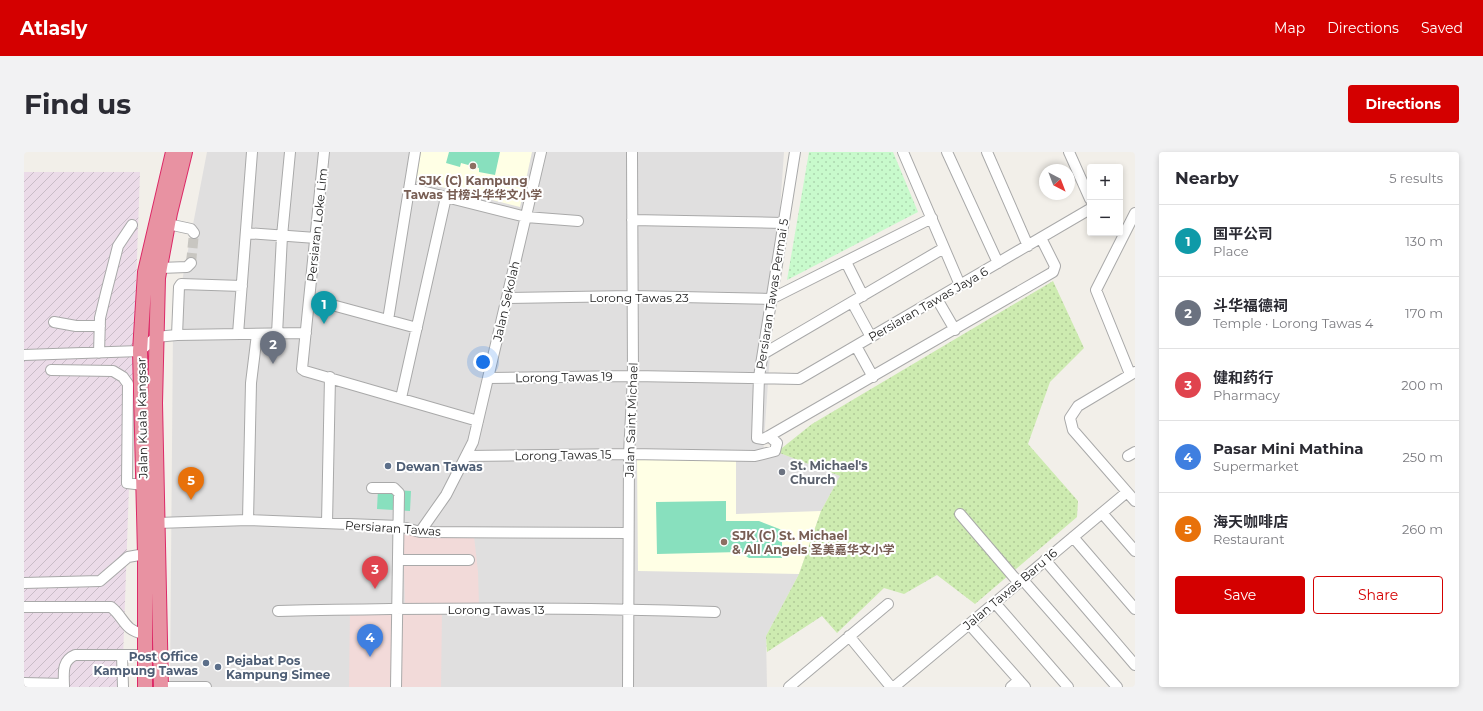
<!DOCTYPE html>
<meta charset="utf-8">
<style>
:root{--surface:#fff;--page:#f2f2f3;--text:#2b2b33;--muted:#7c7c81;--line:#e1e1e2;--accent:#d40000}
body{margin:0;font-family:Montserrat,"Noto Sans SC",sans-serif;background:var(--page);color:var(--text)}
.controls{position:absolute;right:12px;top:12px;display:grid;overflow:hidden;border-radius:4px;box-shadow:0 2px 6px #0003}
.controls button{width:36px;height:36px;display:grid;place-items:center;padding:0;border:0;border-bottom:1px solid var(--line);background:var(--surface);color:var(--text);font:20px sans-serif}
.compass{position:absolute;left:1015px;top:12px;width:36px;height:36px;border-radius:50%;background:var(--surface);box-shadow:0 2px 6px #0003;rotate:138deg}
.you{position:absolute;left:459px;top:210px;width:14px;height:14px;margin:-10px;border:3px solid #fff;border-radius:50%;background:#1a73e8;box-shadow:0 0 0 6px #1a73e833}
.badge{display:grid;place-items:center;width:26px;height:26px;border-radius:50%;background:var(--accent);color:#fff;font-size:13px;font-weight:700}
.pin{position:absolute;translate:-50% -33px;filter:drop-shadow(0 1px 2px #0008)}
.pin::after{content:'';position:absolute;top:21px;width:14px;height:12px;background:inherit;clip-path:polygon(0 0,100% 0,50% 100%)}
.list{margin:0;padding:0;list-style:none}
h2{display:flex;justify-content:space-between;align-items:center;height:52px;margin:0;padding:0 16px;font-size:17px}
h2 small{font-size:13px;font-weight:400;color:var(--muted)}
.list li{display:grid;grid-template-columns:26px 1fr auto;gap:12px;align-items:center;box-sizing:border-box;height:72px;padding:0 16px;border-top:1px solid var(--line)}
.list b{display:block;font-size:15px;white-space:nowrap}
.list p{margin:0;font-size:13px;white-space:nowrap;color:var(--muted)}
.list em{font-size:13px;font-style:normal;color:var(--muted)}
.actions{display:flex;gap:8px;padding:12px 16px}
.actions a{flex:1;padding:9px 0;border:1px solid var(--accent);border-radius:4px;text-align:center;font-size:14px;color:var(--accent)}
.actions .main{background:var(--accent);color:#fff}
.map{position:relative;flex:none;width:1111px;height:535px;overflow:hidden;border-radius:4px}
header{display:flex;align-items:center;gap:24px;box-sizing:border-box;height:56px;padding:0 20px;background:var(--accent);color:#fff}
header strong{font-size:19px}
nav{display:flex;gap:22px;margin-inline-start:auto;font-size:14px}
.intro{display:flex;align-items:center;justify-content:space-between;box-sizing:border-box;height:96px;padding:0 24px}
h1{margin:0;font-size:28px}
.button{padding:10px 18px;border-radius:4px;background:var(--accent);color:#fff;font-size:14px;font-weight:700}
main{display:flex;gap:24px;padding:0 24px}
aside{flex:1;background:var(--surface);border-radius:4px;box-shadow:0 2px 6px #0003}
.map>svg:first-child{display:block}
.residential{fill:#e0dfdf}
.commercial{fill:#f2dad9}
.industrial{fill:url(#industrial-furrows)}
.education{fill:#ffffe5}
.grass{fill:url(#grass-dots)}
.park{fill:url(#park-dots)}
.pitch{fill:#88e0be}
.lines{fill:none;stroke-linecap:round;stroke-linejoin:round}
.minor-tunnel{stroke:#c8c6c1;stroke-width:10;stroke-dasharray:10 5;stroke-linecap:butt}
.minor-casing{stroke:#a9a9a9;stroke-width:12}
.highway-casing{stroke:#dc2a67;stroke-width:16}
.minor{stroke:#fff;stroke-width:10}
.highway{stroke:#e892a2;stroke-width:14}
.education-dot{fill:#8d6e63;stroke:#fff;stroke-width:1.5}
.service-dot{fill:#5c6f8a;stroke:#fff;stroke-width:1.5}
.worship-dot{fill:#6b7280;stroke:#fff;stroke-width:1.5}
.labels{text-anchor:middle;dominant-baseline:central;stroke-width:4;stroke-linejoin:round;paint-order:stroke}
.education-label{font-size:12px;font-weight:bold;fill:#785e54;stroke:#fff}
.street-label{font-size:12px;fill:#222;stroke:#fff}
.worship-label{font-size:12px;font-weight:bold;fill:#5b616d;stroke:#fff;text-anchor:start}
.service-label{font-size:12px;font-weight:bold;fill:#4e5e75;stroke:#fff;text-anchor:start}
</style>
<header>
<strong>Atlasly</strong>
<nav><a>Map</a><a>Directions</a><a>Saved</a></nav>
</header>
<div class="intro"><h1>Find us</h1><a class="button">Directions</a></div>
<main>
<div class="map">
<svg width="1111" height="535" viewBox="0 0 1111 535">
<defs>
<pattern id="industrial-furrows" width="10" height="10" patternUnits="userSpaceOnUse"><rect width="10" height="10" fill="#ebdbe8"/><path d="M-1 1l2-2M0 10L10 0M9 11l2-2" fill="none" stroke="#c9bcc7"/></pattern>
<pattern id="grass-dots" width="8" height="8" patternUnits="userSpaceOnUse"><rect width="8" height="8" fill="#cdebb0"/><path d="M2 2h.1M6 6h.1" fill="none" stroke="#b0c997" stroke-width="1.8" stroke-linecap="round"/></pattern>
<pattern id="park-dots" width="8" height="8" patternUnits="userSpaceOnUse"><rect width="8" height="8" fill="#c8facc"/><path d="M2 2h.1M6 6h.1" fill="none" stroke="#acd6af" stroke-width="1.8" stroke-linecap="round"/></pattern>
</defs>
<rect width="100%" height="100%" fill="#f2efe9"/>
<!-- residential -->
<path class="residential" d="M183 0H760L739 303 753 300 816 324 797 359 775 422 742 484 743 535H146L149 176Z"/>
<!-- commercial -->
<path class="commercial" d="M379 380 389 383 450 384 454 420 455 454 418 458 417 535H325L326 457H381Z"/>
<!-- industrial -->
<path class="industrial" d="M0 20H116L98 535H0Z"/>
<!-- education -->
<path class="education" d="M394 0H508L496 55 390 28Z
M613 305 712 307V362L797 359 775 422 614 419Z"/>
<!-- grass -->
<path class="grass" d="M1029 129 1060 196 1026 230 1004 292 1054 349 1053 365 951 452 913 423 880 442 860 436 813 481 798 464 743 500 742 484 775 422 797 359 816 324 753 300 788 272Z"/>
<!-- park -->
<path class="park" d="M785 0H869L894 60 763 128Z"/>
<!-- pitch -->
<path class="pitch" d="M425 0H476L471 23 455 20V16L437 11 436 15 422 11Z
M354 337 387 339 386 359 353 357Z
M702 349V369H735L758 378V406H725L716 400 633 402 632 350Z"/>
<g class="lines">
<!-- minor-tunnel -->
<path class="minor-tunnel" d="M167 111 170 81"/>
<!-- minor casing -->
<g class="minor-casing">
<path id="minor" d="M300 0 278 217 281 219 454 269
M879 0 936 133
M923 0 974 111
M963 0 1004 94
M1045 0 1066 47
M386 36 502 65 554 69
M608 68 759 71
M144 72 167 77 170 81
M222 81 292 86
M822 110 839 144
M136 116 163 115 167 111
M483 146 608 144 747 147 908 66
M286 147 393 176
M913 147 931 178
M828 150 847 185
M364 168 391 0
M30 170 52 174H76
M214 182 228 0
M253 182 258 84 266 0
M153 183 155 135 157 132 218 134
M832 194 849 225
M75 201 76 166 82 141 94 94 108 73
M739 202 920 96
M0 203 116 199 132 185 153 183 282 181
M27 218 89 219 99 225 104 232 103 331 119 333
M1111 220 1054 254 1046 266 1049 278 1111 349
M1106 222 1072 138 1111 61
M464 226 609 224 775 227 1066 57
M377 246 422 45
M745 284 1029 120 1031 114 1017 86
M443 304 605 302 731 304 751 299 753 291 745 284 739 287 733 286 735 225 771 0
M1104 304 1111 300
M348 336H370L375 341 372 535
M1078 361 1111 399
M936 362 995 431
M224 368 227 231 233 182
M133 371 224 368 375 374 396 380 604 381
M303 371 306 225
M396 380 422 343 449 290 517 0
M1049 385 1111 457
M375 408H445
M1021 408 1111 513
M998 427 1093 535
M0 431 76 429 104 405 121 402
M971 451 1044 535
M0 455H87C101 466 99 478 120 482
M254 459C399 456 545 455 691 460
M945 472 1001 535
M825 484 867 535
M98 503 99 535
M0 531 40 532
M40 535C40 522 37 509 51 503H120
M137 535H182
M604 535 605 302 609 224 608 0
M765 535 864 452
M870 535 1103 340
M987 535 995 528"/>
</g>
<!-- highway casing -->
<g class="highway-casing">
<path id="highway" d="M121 535V402L116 199 121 120 149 0
M137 535 131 251 134 126 146 61 161 0"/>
</g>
<!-- minor -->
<use href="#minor" class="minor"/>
<!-- highway -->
<use href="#highway" class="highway"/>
</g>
<!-- markers -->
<g class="education-dot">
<circle cx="449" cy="14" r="4"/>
<circle cx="700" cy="390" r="4"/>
</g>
<g class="service-dot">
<circle cx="364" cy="314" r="4"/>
<circle cx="182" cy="511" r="4"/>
<circle cx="194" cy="515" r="4"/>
</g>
<circle class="worship-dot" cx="758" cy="320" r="4"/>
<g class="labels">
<!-- education labels -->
<g class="education-label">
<text x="449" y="28">SJK (C) Kampung<tspan x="449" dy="14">Tawas 甘榜斗华华文小学</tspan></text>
<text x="708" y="383" text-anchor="start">SJK (C) St. Michael<tspan x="708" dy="14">&amp; All Angels 圣美嘉华文小学</tspan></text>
</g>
<!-- street labels -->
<g class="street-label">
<text transform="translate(293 73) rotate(-84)">Persiaran Loke Lim</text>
<text transform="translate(748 142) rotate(-81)">Persiaran Tawas Permai 5</text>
<text x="615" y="145">Lorong Tawas 23</text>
<text transform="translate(482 149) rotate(-77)">Jalan Sekolah</text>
<text transform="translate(904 152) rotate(-30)">Persiaran Tawas Jaya 6</text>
<text transform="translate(540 225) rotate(-1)">Lorong Tawas 19</text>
<text transform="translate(118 266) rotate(-91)">Jalan Kuala Kangsar</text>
<text transform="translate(607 268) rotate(-88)">Jalan Saint Michael</text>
<text transform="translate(539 303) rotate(-1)">Lorong Tawas 15</text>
<text transform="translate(369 376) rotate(4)">Persiaran Tawas</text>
<text transform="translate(986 437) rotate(-40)">Jalan Tawas Baru 16</text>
<text x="472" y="457">Lorong Tawas 13</text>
</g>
<!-- worship labels -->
<g class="worship-label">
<text x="766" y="313">St. Michael's<tspan x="766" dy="14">Church</tspan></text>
</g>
<!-- service labels -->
<g class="service-label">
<text x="372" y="314">Dewan Tawas</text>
<text x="174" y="504" text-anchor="end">Post Office<tspan x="174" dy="14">Kampung Tawas</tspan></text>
<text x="202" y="508">Pejabat Pos<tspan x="202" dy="14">Kampung Simee</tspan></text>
</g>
</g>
</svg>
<div class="controls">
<button>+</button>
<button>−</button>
</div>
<svg class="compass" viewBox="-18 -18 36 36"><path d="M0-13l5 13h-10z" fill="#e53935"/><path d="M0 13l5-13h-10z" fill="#7c7c81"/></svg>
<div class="you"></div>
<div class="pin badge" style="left:300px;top:172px;background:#0f9aa8">1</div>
<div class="pin badge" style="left:249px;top:212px;background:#6b7280">2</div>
<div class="pin badge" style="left:351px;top:437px;background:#e0444e">3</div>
<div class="pin badge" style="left:346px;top:505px;background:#3f7fe0">4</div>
<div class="pin badge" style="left:167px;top:348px;background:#e8710a">5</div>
</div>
<aside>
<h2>Nearby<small>5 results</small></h2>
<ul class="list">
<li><span class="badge" style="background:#0f9aa8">1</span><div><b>国平公司</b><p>Place</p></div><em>130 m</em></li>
<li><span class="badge" style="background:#6b7280">2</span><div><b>斗华福德祠</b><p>Temple · Lorong Tawas 4</p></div><em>170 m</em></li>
<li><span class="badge" style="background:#e0444e">3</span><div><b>健和药行</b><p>Pharmacy</p></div><em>200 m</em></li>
<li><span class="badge" style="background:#3f7fe0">4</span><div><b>Pasar Mini Mathina</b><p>Supermarket</p></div><em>250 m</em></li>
<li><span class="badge" style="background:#e8710a">5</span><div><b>海天咖啡店</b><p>Restaurant</p></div><em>260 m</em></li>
</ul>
<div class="actions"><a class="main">Save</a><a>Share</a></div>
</aside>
</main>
